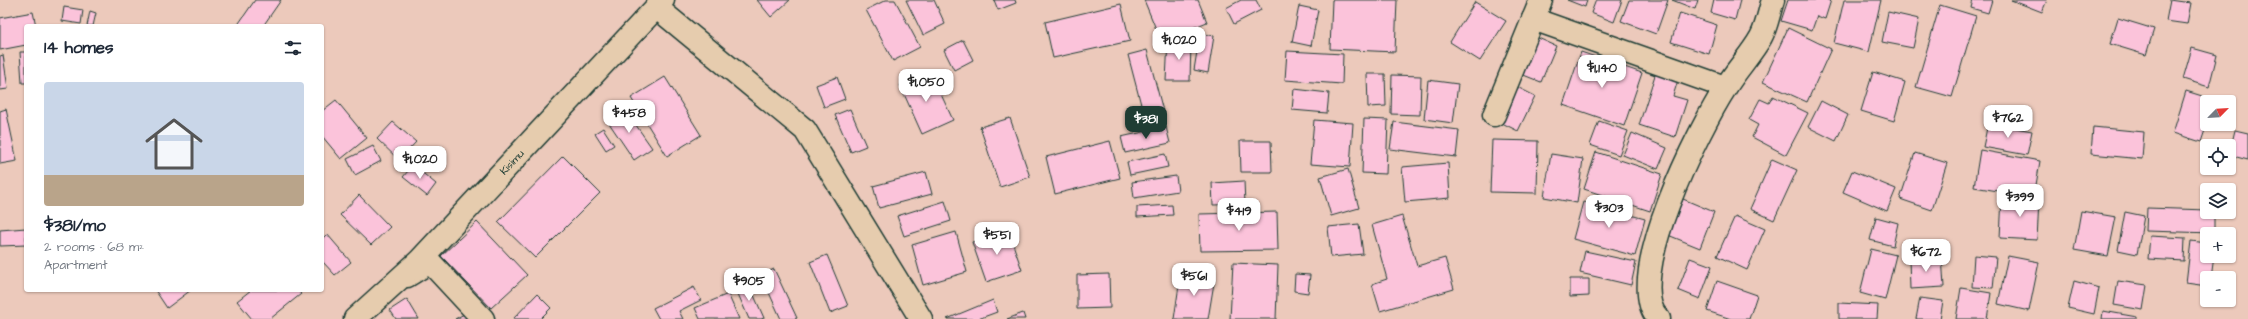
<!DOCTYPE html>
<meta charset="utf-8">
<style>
body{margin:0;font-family:"Architects Daughter",sans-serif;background:#f2f2f3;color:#1f2937;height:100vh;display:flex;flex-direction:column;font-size:15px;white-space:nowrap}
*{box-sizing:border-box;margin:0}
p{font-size:13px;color:#747a83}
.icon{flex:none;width:22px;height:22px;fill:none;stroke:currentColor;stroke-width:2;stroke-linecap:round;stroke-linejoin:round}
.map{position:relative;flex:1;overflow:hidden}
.side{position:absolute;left:24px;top:24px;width:300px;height:268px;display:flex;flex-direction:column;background:#fff;border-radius:4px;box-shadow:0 1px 3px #0004}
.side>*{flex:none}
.needle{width:26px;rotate:66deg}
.buttons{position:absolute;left:2200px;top:95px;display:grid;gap:8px}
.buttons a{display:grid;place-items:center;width:36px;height:36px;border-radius:4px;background:#fff;box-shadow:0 1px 3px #0004;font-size:20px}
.price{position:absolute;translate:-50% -34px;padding:0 9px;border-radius:8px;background:#fff;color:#222;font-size:13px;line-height:26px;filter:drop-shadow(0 1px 2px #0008)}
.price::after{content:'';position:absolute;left:50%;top:24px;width:12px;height:9px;margin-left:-6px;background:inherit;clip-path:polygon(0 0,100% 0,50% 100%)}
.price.active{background:#1f3d34;color:#fff}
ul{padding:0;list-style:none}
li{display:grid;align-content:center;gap:8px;height:212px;padding:0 20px}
li span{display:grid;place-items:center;height:124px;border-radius:4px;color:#555}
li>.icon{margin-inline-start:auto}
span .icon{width:72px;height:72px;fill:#fffc;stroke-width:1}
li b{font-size:17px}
h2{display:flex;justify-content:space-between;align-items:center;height:48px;padding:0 20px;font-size:17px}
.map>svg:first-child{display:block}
</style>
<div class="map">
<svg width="2248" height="319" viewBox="0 0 2248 319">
<rect width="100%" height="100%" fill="#ecc9bb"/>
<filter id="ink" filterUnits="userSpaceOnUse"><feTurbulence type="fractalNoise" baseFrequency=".025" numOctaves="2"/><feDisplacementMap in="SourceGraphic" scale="8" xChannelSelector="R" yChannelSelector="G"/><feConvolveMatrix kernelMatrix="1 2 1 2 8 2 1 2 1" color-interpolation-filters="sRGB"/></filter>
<g filter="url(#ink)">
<g fill="#fbc3da" stroke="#1f3d34">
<path d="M255,0H281L263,26H237Z"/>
<path d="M757,0H790L771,17Z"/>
<path d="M886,0H895L920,47L893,61L866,10Z"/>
<path d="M906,0H934L945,24L923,35Z"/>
<path d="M994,0H1015L1016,3L998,10Z"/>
<path d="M1144,0H1198L1207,22L1161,41Z"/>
<path d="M1241,0H1256L1261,10L1234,24L1226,8Z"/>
<path d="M1332,0H1397L1395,52L1330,49Z"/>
<path d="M1567,0H1587L1585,7Z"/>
<path d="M1596,0H1622L1614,22L1591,13Z"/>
<path d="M1629,0H1668L1656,34L1621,21Z"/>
<path d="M1672,0H1698L1695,9Z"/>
<path d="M1714,0H1740L1735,20L1711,13Z"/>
<path d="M1788,0H1831L1825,19L1817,16L1812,30L1781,21Z"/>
<path d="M1844,0H1881L1869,52L1834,43Z"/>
<path d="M1973,0H1992L1988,13L1971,8Z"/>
<path d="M2011,0H2047L2042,12Z"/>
<path d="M2170,0L2191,3L2187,24L2166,21Z"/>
<path d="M1475,2L1506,21L1480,61L1450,42Z"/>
<path d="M1121,4L1130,41L1053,58L1045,22Z"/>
<path d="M1940,5L1976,16L1952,97L1916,87Z"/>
<path d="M1299,6L1318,10L1311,46L1292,42Z"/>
<path d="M64,7L83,10L81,24L62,21Z"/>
<path d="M90,11L96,13L93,26H87Z"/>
<path d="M33,12L36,26H26V45L0,50V18Z"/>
<path d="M1888,12L1919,19L1913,48L1882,42Z"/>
<path d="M1680,13L1717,25L1709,54L1671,42Z"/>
<path d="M2118,18L2154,29L2146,55L2110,44Z"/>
<path d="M1788,28L1831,49L1807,102L1763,82Z"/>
<path d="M1200,33L1214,36L1208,73L1194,70Z"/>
<path d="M1536,37L1556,46L1541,82L1521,74Z"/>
<path d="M963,40L973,60L954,70L944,50Z"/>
<path d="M1168,40L1191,41L1190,81H1166Z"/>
<path d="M2192,48L2217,55L2209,87L2183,79Z"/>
<path d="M1147,50L1163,111L1144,116L1128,55Z"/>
<path d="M1287,51L1343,54L1342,84L1285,80Z"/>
<path d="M20,52H26V83H22Z"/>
<path d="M1581,52L1642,73L1624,126L1563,105Z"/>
<path d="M3,55L8,89L0,90V56Z"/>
<path d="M930,71L953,120L922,134L900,85Z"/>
<path d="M1656,72L1678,80L1673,96L1687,100L1675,137L1639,125Z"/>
<path d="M1873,72L1905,82L1894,121L1861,111Z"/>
<path d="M1367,74H1385L1386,106L1368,107Z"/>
<path d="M1392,75L1421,76L1420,115L1391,114Z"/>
<path d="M665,77L701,135L667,156L631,98Z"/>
<path d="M837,77L845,99L824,107L816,85Z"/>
<path d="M1428,80L1458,84L1453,123L1424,119Z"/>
<path d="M1513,85L1535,96L1518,131L1496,120Z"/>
<path d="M1294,89L1329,93L1327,113L1292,110Z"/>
<path d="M2186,91L2215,100L2214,102H2207V124L2201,142L2173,133Z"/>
<path d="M1773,96L1808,113L1786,155L1752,137L1758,125L1749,120L1760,99L1769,103Z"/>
<path d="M336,100L367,138L341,159L322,136V111Z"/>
<path d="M1821,101L1848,115L1836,141L1808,127Z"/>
<path d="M624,108L652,148L634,160L607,120Z"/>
<path d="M6,109L17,161L0,164V111Z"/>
<path d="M850,109L866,146L851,152L835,115Z"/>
<path d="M1010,118L1030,177L1000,187L980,127Z"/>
<path d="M1364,119L1388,120L1386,174L1362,173Z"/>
<path d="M1314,120L1353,123L1350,167L1310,164Z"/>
<path d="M1599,121L1628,131L1619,155L1590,145Z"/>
<path d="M393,122L416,142L399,160L377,139Z"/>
<path d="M1394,122L1459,130L1456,157L1390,149Z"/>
<path d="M1988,123L2032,131L2027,155L1983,147Z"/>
<path d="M1166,127L1170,143L1125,153L1121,137Z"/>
<path d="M2093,127L2144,132L2142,159L2091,154Z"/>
<path d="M603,128L614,145L606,150L595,133Z"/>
<path d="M2235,130L2248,133V160L2229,155Z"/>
<path d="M1632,133L1667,148L1658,169L1623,155Z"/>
<path d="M1492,140L1538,141L1537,193L1490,192Z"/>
<path d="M1110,141L1120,178L1055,194L1046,157Z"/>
<path d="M1240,141H1271L1272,172H1241Z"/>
<path d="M373,146L381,161L355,175L347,159Z"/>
<path d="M1980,150L2040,161L2034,197L1974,187Z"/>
<path d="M1596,152L1662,174L1650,211L1584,189Z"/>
<path d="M1915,153L1947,163L1932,210L1900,199Z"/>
<path d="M1165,154L1168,167L1130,175L1127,162Z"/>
<path d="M1551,154L1583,159L1577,203L1544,197Z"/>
<path d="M563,156L600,193L535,258L498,222Z"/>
<path d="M1772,159L1797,170L1774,220L1750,209Z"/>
<path d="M1448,163L1450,198L1405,202L1402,167Z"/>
<path d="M413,165L436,184L427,196L403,177Z"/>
<path d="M1348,169L1359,208L1331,216L1320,177Z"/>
<path d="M1852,171L1896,189L1887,211L1843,192Z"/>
<path d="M926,172L932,194L879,208L873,186Z"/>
<path d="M1176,176L1178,191L1134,198L1132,182Z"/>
<path d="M1244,181L1245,204L1213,205L1212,183Z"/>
<path d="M359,195L390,227L371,245L340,215Z"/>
<path d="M2002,197L2039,199L2037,240L2000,238Z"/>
<path d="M1683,199L1714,212L1700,248L1668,235Z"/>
<path d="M945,201L951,221L904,236L897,216Z"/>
<path d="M1583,202L1645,219L1635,256L1573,239Z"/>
<path d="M1172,205L1173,215L1137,217V207Z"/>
<path d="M2147,208L2207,210V212H2214V233L2146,231Z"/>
<path d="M2081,211L2116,217L2108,256L2074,250Z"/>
<path d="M1277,212L1278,250L1200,251L1199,214Z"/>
<path d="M2125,212L2144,216L2137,254L2118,250Z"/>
<path d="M1402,216L1417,266L1445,258L1454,289L1380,311L1372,284L1387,279L1372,225Z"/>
<path d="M1735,216L1765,229L1747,270L1717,256Z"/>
<path d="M1876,217L1898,223L1893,246L1870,240Z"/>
<path d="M477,222L527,275L491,308L441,256Z"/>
<path d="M1359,224L1363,254L1331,257L1328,227Z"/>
<path d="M26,228V245L0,246V230Z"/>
<path d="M1008,230L1022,270L986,282L972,242Z"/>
<path d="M956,232L967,272L923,285L912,245Z"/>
<path d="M327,234L351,262L335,275L322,261V239Z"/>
<path d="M2150,236L2185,238L2184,261L2148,259Z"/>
<path d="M2191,241L2207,243V256H2214L2211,278H2207V286L2186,283Z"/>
<path d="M1871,249L1896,255L1885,300L1860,293Z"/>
<path d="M1585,251L1636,262L1631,285L1580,273Z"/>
<path d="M827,255L848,306L830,313L810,262Z"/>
<path d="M1974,255L1996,257L1993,288L1972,287Z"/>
<path d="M1942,256L1944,287L1910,289L1909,258Z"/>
<path d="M2008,256L2039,262L2029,311L1998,304Z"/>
<path d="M1690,258L1712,266L1700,299L1678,290Z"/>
<path d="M1233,263L1278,265L1276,319H1230Z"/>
<path d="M774,269L797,318L795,319H781L761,275Z"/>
<path d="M1181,272L1215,277L1208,319H1174Z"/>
<path d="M1109,274L1110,308L1077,309V275Z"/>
<path d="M1295,274L1310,275L1308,293L1294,291Z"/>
<path d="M1570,279H1589V296L1570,297Z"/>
<path d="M1717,281L1757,295L1749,319H1731L1707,311Z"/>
<path d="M2074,281L2099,288L2094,314L2068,308Z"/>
<path d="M2118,281L2147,285L2143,310L2114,305Z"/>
<path d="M748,282L764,318L761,319H749L735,287Z"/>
<path d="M694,287L701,300L679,311L683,319H659L653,308Z"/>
<path d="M1961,288L1991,293L1987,319H1956Z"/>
<path d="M155,290H191L167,308Z"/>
<path d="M251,290H297L301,294L270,319H252L237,301Z"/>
<path d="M537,294L551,308L540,319H513Z"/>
<path d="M728,294L739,319H700L695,308Z"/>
<path d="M1920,298L1943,301L1940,319H1916Z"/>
<path d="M407,299L419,319H396L390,310Z"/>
<path d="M993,300L997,312L978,319H947Z"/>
<path d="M1839,303L1878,305L1877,319H1839Z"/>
<path d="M2103,311L2137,317V319H2102Z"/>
<path d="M466,313L469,319H455Z"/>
<path d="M1023,313L1025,319H1007Z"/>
</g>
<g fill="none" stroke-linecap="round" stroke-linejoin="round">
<defs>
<g id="minor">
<path d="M656,7L805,130L921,319"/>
<path d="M1533,19L1725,87"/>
<path d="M1494,115L1541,0"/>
<path d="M407,276L430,262L483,319"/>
<path d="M1659,319C1620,283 1701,125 1726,87C1736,70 1751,55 1761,37C1767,26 1769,12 1773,0"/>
</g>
<g id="tertiary">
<path id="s1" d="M355,319L419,261L663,0"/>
</g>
</defs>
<use href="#minor" stroke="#1f3d34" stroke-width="25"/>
<use href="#tertiary" stroke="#1f3d34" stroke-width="25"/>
<use href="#minor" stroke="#e6ccae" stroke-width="22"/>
<use href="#tertiary" stroke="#e6ccae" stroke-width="22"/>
</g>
</g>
<g text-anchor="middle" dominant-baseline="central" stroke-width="4" stroke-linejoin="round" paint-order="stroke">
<g font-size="11" fill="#1f3d34" stroke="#e6ccae">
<text stroke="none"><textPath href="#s1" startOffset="222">Kisimu</textPath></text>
</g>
</g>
</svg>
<div class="buttons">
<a><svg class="needle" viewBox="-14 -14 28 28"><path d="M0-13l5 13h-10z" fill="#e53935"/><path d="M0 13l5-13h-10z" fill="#747a83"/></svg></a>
<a><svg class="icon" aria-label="locate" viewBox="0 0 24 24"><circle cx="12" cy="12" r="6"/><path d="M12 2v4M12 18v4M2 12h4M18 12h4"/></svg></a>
<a><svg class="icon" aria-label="layers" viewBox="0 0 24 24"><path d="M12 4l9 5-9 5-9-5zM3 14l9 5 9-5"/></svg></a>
<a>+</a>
<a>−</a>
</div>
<b class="price" style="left:1179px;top:61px">$1,020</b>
<b class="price" style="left:1602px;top:89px">$1,140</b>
<b class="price" style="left:926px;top:103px">$1,050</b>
<b class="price" style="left:629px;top:134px">$458</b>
<b class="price" style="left:2008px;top:139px">$762</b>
<b class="price active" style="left:1146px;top:140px">$381</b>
<b class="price" style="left:420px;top:180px">$1,020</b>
<b class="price" style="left:2020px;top:218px">$399</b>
<b class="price" style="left:1609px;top:229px">$303</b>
<b class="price" style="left:1239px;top:232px">$419</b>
<b class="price" style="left:997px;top:256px">$551</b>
<b class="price" style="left:1926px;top:273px">$672</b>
<b class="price" style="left:1194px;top:297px">$561</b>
<b class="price" style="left:749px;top:302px">$905</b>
<section class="side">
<h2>14 homes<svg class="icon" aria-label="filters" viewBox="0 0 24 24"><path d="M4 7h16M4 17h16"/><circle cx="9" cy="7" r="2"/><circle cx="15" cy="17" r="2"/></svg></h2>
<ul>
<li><span style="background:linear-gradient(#c9d6e8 75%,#b9a48a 0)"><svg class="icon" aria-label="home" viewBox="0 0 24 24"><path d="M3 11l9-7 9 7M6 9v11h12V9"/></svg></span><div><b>$381/mo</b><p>2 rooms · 68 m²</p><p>Apartment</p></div></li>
</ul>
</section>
</div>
